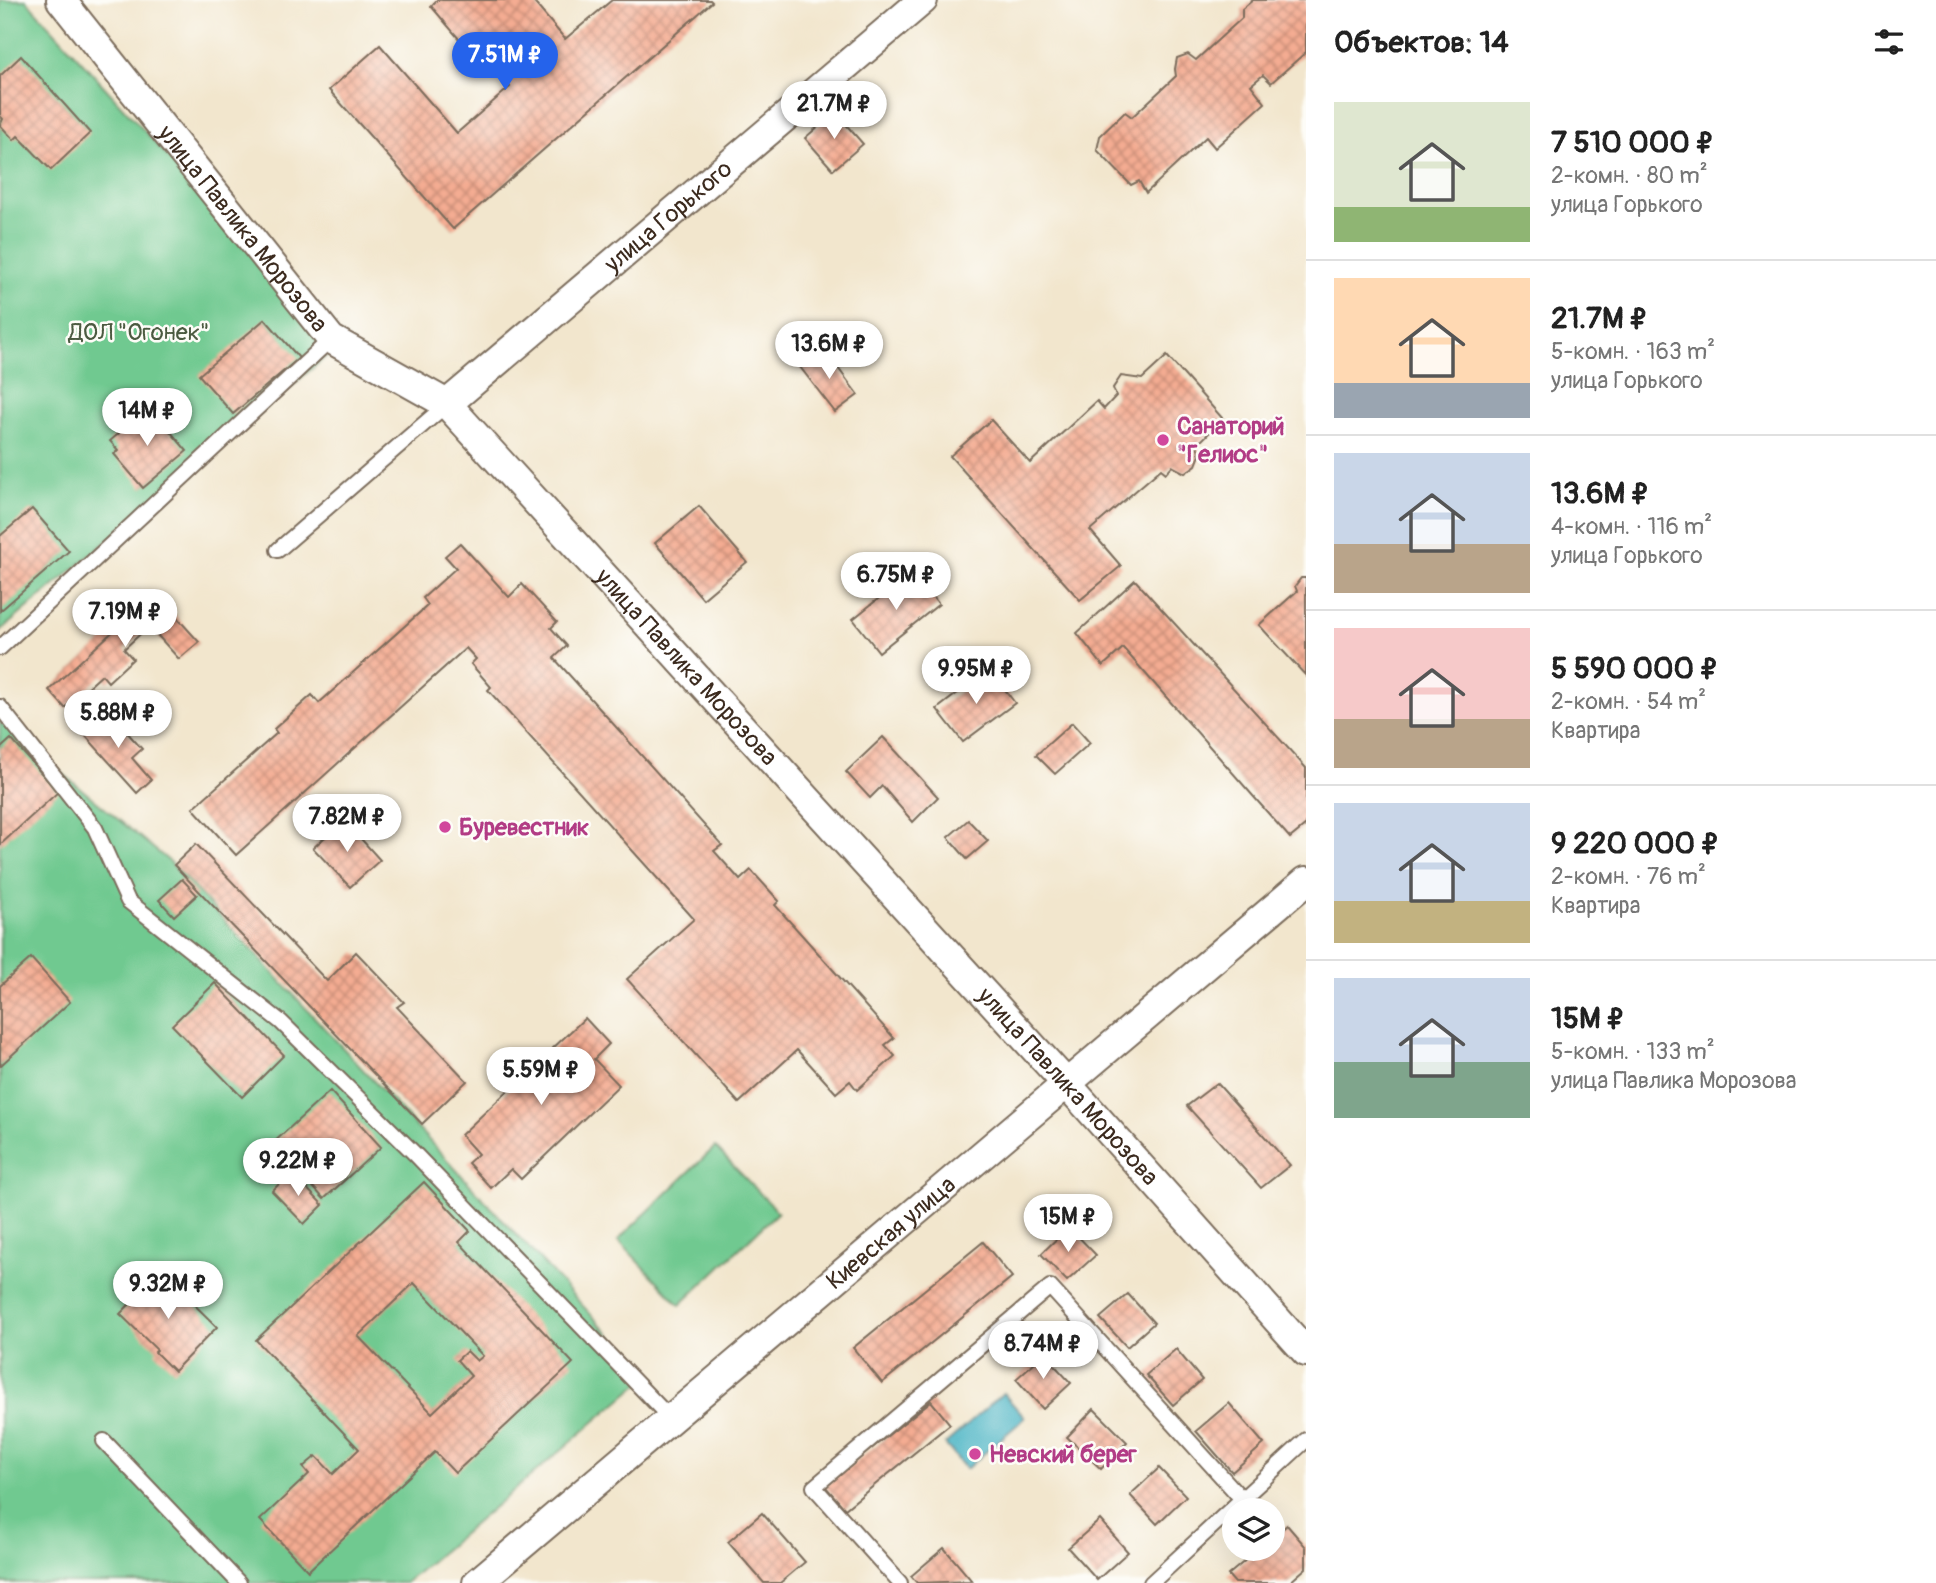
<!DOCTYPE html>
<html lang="ru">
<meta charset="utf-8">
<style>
body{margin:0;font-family:Pangolin,sans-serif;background:#f6f6f6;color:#222;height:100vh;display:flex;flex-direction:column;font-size:26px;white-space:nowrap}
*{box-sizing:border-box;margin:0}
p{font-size:23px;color:#767676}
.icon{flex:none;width:38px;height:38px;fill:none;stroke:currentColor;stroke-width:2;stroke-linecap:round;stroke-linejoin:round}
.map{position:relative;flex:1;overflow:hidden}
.panel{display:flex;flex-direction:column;background:#fff;width:630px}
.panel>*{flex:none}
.fabs{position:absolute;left:1222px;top:1498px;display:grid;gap:14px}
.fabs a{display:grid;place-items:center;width:63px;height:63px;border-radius:50%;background:#fff;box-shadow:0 7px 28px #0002;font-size:35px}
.price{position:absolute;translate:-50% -60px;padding:0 16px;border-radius:24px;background:#fff;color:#222;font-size:23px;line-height:46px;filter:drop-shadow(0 2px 4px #0008)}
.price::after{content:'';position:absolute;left:50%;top:42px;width:21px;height:16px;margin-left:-10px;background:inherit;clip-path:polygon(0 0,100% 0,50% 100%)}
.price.on{background:#2563eb;color:#fff}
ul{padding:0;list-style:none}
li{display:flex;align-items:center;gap:21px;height:175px;padding:0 28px}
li+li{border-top:2px solid #e0e0e0}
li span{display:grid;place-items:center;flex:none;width:196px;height:140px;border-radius:0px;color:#555}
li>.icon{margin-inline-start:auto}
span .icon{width:84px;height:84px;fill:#fffc;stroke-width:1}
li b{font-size:30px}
h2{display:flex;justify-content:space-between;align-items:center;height:84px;padding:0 28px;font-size:30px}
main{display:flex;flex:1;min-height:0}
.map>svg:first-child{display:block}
</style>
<main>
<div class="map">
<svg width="1306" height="1583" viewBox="0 0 1306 1583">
<defs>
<pattern id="building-cross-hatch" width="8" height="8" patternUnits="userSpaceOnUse" patternTransform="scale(1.75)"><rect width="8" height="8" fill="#f4ac92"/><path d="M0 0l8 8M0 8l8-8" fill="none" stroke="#c78c77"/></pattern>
</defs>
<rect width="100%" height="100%" fill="#fdfcf7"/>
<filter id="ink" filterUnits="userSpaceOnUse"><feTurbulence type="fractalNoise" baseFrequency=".0143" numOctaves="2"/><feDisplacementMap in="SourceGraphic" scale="14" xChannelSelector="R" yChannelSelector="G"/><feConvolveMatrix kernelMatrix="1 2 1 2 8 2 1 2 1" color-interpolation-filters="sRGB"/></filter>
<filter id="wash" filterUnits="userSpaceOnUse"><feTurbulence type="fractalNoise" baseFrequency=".00686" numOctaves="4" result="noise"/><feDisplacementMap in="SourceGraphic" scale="28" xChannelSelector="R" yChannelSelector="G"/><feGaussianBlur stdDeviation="1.57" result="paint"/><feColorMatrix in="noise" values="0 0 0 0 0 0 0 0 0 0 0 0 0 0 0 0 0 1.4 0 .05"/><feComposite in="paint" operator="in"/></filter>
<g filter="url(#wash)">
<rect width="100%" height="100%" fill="#f2e6cd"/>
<g fill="#6fc990" stroke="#557a57" stroke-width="2">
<path d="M0,0H26L339,346L0,631Z"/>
<path d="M0,722L170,862L648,1376L405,1583H0Z"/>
<path d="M715,1147L778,1212L680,1305L618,1240Z"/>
</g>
<path fill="#47b3c4" stroke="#416e71" stroke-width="2" d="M1003,1393L1025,1418L966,1469L945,1444Z"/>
<g id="blocks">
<g fill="url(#building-cross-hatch)" fill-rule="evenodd">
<path d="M437,0H532L565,39L612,0H710L712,2L453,229L329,90L380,45L457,133L510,87L469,41L465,46L431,6Z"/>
<path d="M1253,0H1306V52L1271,83L1263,75L1251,85L1265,103L1215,148L1206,137L1146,193L1139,181L1131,185L1097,150L1100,136L1125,112L1132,117L1176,76L1175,69L1177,58L1188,54L1196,60L1242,18V9Z"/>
<path d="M21,56L90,133L51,170L18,136L14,140L0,125L3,119L0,116V76Z"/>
<path d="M835,112L863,144L833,170L805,138Z"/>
<path d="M265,319L299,358L233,414L199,375Z"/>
<path d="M824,349L858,395L835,412L800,367Z"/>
<path d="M1167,356L1223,419L1197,445L1200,455L1196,465L1185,473L1172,466L1166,473L1161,469L1090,530L1121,566L1080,600L950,456L991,420L1030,463L1097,401L1104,409L1116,396L1113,388L1121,376L1142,379Z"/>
<path d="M145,411L153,421L158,417L187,451L143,488L114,454L118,450L110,441Z"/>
<path d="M699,506L747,562L703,599L655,543Z"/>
<path d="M32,509L69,551L0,611V536Z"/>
<path d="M460,543L509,597L522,584L557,622L551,628L567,646L554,658L722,845L714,851L740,880L751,870L779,901L775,905L894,1038L885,1045L895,1056L857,1090L850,1081L836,1093L797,1050L739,1103L627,979L694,919L488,690L491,687L471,664L476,659L466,648L236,855L193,808L277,733L274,729L312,695L319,703L428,605L423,598L456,568L445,556Z"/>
<path d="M912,572L939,604L879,652L853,619Z"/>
<path d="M1301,578H1306V676L1259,625L1297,591L1295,586Z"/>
<path d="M1135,580L1306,768V825L1290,838L1123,648L1103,666L1077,633Z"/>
<path d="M155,593L199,642L179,659L149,626L124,649L133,659L108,682L102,675L65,708L49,690Z"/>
<path d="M989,669L1015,703L963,742L937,709Z"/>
<path d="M108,711L142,749L132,758L151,780L137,793L83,733Z"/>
<path d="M1072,723L1090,743L1055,774L1036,755Z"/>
<path d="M883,737L938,797L913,822L882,786L870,798L846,772Z"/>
<path d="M11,739L58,792L0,845V749Z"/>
<path d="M344,820L380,860L350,887L313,848Z"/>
<path d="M968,820L988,841L967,859L948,837Z"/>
<path d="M196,844L327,981L356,952L404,1002L397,1007L467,1081L422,1124L174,865Z"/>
<path d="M182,879L197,895L174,916L159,900Z"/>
<path d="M31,958L70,1002L0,1066V986Z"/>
<path d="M215,983L284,1055L242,1097L172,1025Z"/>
<path d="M585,1018L609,1044L594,1059L619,1085L521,1179L511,1169L491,1188L468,1163L478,1154L461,1135Z"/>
<path d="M1217,1083L1290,1165L1261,1188L1187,1106Z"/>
<path d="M330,1091L381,1147L324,1199L273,1143Z"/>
<path d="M291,1172L323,1205L304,1224L272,1191Z"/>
<path d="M424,1182L470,1231L459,1242L573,1363L455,1473L435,1452L308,1571L260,1520L309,1474L303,1467L316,1456L333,1474L359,1449L256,1340ZM414,1283L483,1356L477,1361L467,1351L457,1360L471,1376L432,1413L358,1336Z"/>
<path d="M1069,1227L1096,1255L1067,1281L1041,1254Z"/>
<path d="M983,1242L1012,1277L882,1383L853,1348Z"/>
<path d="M161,1272L217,1327L174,1371L155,1352L157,1350L120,1314Z"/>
<path d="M1128,1294L1154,1323L1127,1347L1100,1318Z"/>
<path d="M1176,1349L1202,1380L1173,1405L1146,1375Z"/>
<path d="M1044,1354L1071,1383L1043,1409L1016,1379Z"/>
<path d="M931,1401L950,1424L845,1509L825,1486Z"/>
<path d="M1229,1403L1264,1444L1232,1472L1196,1431Z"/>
<path d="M1094,1409L1127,1442L1101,1469L1067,1437Z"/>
<path d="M1159,1468L1186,1496L1157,1524L1130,1495Z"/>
<path d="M762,1513L805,1562L780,1583H764L728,1542Z"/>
<path d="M1100,1520L1128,1552L1097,1580L1068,1548Z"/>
<path d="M1287,1525L1306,1547V1568L1289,1583H1235L1228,1575L1259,1549H1272V1538Z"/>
<path d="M944,1548L972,1581L917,1583L911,1576Z"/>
</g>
</g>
</g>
<g filter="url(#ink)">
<use href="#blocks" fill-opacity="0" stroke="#7b6c5b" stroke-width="2"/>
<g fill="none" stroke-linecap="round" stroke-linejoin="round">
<defs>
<g id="service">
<path d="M278,550L447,404"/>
<path d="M0,648L331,339"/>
<path d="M0,707L95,828L128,901L281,1022L415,1154L670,1418"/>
<path d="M104,1441L239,1583"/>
<path d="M900,1583L814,1487L1050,1287L1242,1499"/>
<path d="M1151,1583L1306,1440"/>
</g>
<g id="minor">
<path id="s1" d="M61,0L331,339L447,404L1065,1082L1306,1352"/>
<path id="s2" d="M447,404L923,0"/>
<path id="s3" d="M477,1583L1306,881"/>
</g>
</defs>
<use href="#service" stroke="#7b6c5b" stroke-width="18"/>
<use href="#minor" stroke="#7b6c5b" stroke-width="32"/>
<use href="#service" stroke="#fff" stroke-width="14"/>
<use href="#minor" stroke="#fff" stroke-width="28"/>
</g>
</g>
<g fill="#d1479c" stroke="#fdfcf7" stroke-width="2.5">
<circle cx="1163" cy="440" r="7"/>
<circle cx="445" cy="827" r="7"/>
<circle cx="975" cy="1454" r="7"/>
</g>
<g text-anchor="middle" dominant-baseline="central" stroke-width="5" stroke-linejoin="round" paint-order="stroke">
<g font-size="24" fill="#3b2a1e" stroke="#fdfcf7">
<text stroke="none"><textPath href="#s2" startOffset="290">улица Горького</textPath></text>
<text stroke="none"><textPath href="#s1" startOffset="292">улица Павлика Морозова</textPath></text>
<text stroke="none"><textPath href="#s1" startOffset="922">улица Павлика Морозова</textPath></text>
<text stroke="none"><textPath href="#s1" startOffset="1489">улица Павлика Морозова</textPath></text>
<text stroke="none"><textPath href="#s3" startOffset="542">Киевская улица</textPath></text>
</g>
<g font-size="24" fill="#4b5a40" stroke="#fdfcf7">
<text x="139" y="332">ДОЛ "Огонек"</text>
</g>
<g font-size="24" font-weight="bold" fill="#b23c85" stroke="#fdfcf7" text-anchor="start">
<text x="1177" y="426">Санаторий<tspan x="1177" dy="28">"Гелиос"</tspan></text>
<text x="459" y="827">Буревестник</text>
<text x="989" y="1454">Невский берег</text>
</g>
</g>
</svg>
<div class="fabs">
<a><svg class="icon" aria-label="layers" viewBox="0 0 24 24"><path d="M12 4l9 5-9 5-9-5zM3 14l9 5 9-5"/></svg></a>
</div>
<b class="price on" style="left:505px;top:92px">7.51M ₽</b>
<b class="price" style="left:834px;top:141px">21.7M ₽</b>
<b class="price" style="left:829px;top:381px">13.6M ₽</b>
<b class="price" style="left:147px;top:448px">14M ₽</b>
<b class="price" style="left:896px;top:612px">6.75M ₽</b>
<b class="price" style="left:125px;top:649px">7.19M ₽</b>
<b class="price" style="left:976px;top:706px">9.95M ₽</b>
<b class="price" style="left:118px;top:750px">5.88M ₽</b>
<b class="price" style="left:347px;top:854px">7.82M ₽</b>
<b class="price" style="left:541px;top:1107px">5.59M ₽</b>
<b class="price" style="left:298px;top:1198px">9.22M ₽</b>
<b class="price" style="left:1068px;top:1254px">15M ₽</b>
<b class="price" style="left:168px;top:1321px">9.32M ₽</b>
<b class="price" style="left:1043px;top:1381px">8.74M ₽</b>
</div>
<section class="panel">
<h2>Объектов: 14<svg class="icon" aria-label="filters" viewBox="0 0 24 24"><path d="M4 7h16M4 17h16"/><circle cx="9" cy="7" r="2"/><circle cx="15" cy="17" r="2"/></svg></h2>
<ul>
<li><span style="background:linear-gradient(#dfe7d0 75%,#8fb573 0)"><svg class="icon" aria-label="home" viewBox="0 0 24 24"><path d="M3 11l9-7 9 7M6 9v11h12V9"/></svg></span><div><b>7 510 000 ₽</b><p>2-комн. · 80 m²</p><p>улица Горького</p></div></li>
<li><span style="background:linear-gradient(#ffd9b3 75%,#9aa5b1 0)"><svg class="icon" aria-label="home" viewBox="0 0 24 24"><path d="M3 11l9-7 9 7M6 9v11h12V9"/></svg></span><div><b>21.7M ₽</b><p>5-комн. · 163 m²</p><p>улица Горького</p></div></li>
<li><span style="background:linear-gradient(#c9d6e8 65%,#b9a48a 0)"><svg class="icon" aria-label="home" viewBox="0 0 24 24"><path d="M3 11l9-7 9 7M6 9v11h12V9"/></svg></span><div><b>13.6M ₽</b><p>4-комн. · 116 m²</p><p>улица Горького</p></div></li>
<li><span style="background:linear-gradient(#f6c9c9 65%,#b9a48a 0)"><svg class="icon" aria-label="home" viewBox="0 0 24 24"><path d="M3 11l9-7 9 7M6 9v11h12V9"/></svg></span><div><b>5 590 000 ₽</b><p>2-комн. · 54 m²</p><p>Квартира</p></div></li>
<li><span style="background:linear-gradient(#c9d6e8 70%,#c2b280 0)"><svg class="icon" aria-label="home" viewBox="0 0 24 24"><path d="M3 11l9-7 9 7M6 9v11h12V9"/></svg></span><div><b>9 220 000 ₽</b><p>2-комн. · 76 m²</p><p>Квартира</p></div></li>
<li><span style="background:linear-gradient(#c9d6e8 60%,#7fa58c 0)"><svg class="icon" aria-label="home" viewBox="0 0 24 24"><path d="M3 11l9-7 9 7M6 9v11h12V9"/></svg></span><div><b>15M ₽</b><p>5-комн. · 133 m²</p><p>улица Павлика Морозова</p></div></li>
</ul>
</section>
</main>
